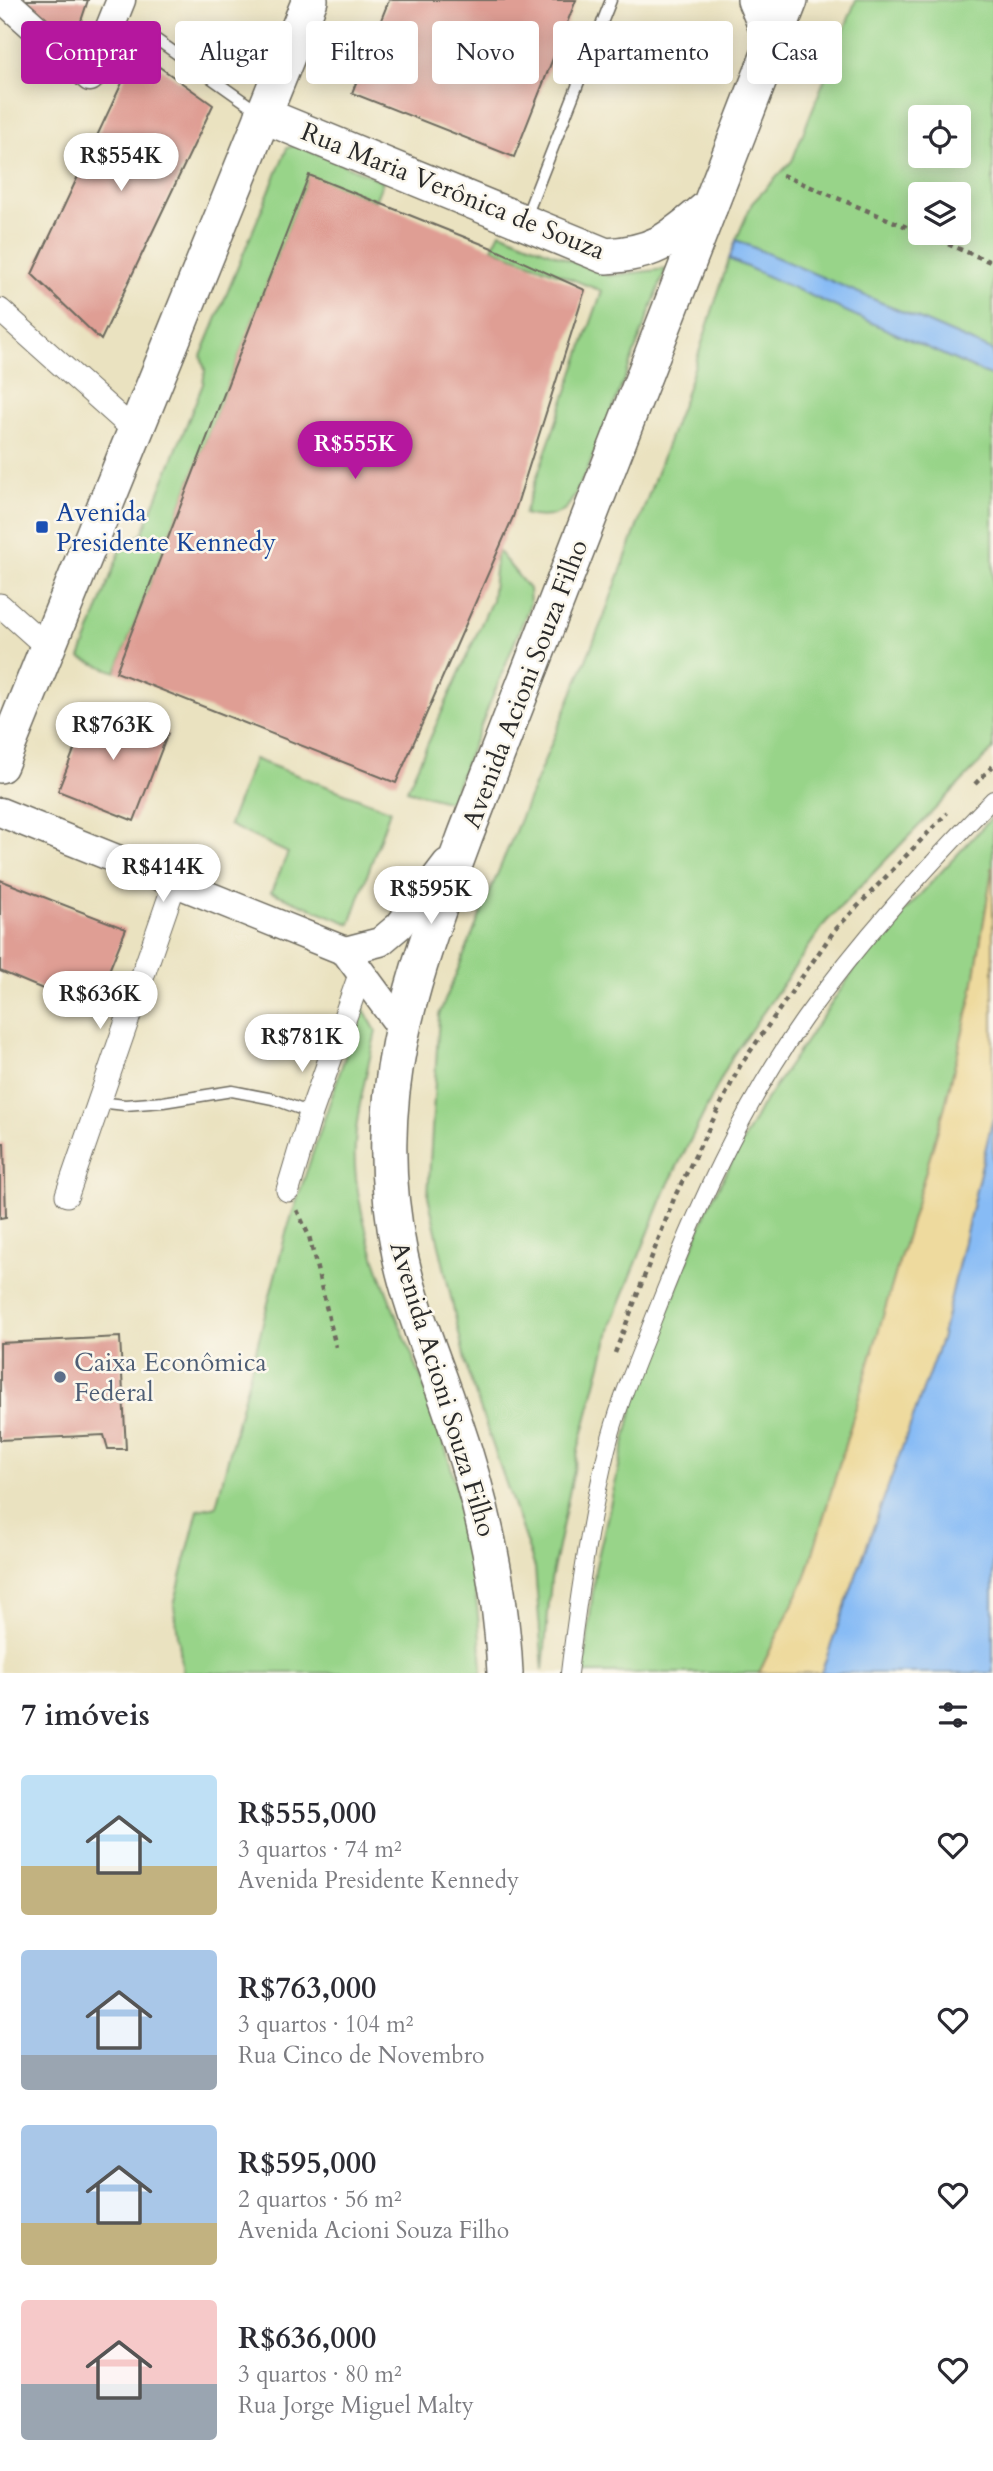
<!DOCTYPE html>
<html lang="pt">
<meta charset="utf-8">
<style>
body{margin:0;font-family:Cardo,serif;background:#f2f2f3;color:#2b2b33;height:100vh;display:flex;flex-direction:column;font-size:26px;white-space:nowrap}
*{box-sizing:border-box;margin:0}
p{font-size:23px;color:#7c7c81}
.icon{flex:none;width:38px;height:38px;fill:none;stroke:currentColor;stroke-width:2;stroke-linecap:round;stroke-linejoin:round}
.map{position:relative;height:1673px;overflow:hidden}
.side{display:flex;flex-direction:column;background:#fff;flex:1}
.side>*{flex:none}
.hud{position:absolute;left:21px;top:21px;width:952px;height:63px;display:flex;gap:14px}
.buttons{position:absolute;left:908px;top:105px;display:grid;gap:14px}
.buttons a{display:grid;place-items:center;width:63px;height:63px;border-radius:7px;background:#fff;box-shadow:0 4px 18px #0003;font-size:35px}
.price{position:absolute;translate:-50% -60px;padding:0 16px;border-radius:24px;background:#fff;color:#222;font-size:23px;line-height:46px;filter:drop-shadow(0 2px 4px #0008)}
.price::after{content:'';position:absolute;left:50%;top:42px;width:21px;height:16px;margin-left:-10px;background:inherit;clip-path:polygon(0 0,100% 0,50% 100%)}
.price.current{background:#b5179e;color:#fff}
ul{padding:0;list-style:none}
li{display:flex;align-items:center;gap:21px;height:175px;padding:0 21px}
li span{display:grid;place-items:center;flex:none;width:196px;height:140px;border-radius:7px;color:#555}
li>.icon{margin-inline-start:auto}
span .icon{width:84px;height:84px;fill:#fffc;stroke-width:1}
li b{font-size:30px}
h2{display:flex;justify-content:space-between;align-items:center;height:84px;padding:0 21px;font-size:30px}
.chip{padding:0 24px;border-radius:7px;background:#fff;box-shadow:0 4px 18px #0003;font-size:24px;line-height:63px}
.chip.current{background:#b5179e;color:#fff}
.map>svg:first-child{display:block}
</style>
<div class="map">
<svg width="993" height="1673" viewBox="0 0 993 1673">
<rect width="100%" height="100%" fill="#fbf7ec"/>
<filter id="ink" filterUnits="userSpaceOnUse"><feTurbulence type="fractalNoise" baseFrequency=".0143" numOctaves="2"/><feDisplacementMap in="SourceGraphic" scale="14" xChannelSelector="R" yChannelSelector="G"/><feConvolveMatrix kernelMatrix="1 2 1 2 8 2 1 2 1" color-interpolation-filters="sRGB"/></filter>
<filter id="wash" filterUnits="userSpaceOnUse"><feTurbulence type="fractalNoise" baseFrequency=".00686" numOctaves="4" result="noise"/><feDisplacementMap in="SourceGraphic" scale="28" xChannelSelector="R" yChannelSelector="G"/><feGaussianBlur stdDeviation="1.57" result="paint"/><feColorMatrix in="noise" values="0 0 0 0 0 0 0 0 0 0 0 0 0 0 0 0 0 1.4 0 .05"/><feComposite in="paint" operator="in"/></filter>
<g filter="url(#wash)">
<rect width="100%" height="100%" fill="#eae2c0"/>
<g fill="#98d489" stroke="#62805a" stroke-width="2" fill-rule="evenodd">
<path d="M856,0H993V351L736,240L752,203L792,161ZM920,117H959V156H920ZM920,194H959V233H920Z"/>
<path d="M296,145L383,181L375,201L309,176L116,672L80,658L122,546L142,534L203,384L205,370L201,356L287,148Z"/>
<path d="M500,232L608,276L666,269C651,306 585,493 565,509C552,519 538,518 524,514L602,291L492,248Z"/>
<path d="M729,259L993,377V749L826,922L732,1057L667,1187L612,1323L578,1451L551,1580L543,1670L535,1568L468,1373L428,1196L439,1015L603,619L685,396Z"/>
<path d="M497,550L529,589L530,604L450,802L407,790L492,600Z"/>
<path d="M254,759L390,810L350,924L271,892L288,853L229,825Z"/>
<path d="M993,816V865L972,994L945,1106L806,1577L759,1673H584L595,1570L635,1398L708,1207L761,1107L865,954Z"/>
<path d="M362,1006L376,1031C366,1078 350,1129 356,1178C365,1253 399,1319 425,1388C460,1479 478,1576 482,1673H183L174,1605L198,1510L216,1506L286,1233Z"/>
</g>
<path fill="#eeda9e" stroke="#8c8264" stroke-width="2" d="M993,865V1117L941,1340L821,1673H759L806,1577L945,1106L972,994Z"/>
<g fill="#87bbf5" stroke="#597390" stroke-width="2">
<path d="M736,240L993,351V377L729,259Z"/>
<path d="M993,1117V1673H821L941,1340Z"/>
</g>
<g id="blocks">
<g fill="#df9e94">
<path d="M23,0H88L76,36L68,42Z"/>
<path d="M389,0H576L514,157L352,93Z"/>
<path d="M137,51L213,105L101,340L32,274Z"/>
<path d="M309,175L492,248L585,290L513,517L396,783L116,672Z"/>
<path d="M92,704L168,733L134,821L58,791Z"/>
<path d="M0,880L126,929L93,1010L0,971Z"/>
<path d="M0,1143H4L6,1217L0,1218Z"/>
<path d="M120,1337L126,1449H108L104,1435L0,1440V1343Z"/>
</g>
</g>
</g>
<g filter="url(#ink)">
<use href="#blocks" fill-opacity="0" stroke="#6e6b5f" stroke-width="2"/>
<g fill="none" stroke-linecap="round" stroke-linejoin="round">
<defs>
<g id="service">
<path d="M150,35L259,112"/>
<path d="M525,219L611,0"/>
<path d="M99,1102L125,1105L163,1102L232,1091L273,1099L311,1113"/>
</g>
<path id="pedestrian" d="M569,1673C578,1598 589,1523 607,1449C618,1404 638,1359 655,1315C695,1212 740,1110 804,1019C860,940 926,868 993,799"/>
<g id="minor">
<path d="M0,310L135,431"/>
<path d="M0,605L47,647"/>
<path d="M288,1190L311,1113L361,972"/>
<path d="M67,1195L175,882"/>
</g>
<g id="tertiary">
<path d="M4,0L90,77L121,0"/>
<path d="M0,812L345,951L401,1027"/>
<path d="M345,951L380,942L399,926L447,863"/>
</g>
<g id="primary">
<path d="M755,0L774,45"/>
<path d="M263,115L606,256C658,253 671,238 710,206"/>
<path d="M0,765L310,0"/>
<path d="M505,1673C501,1585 483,1504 454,1420C436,1365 412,1312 400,1255C367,1096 412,979 466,834L790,0"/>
</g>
</defs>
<use href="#service" stroke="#6e6b5f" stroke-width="13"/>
<use href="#pedestrian" stroke="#6e6b5f" stroke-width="18"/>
<use href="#minor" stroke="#6e6b5f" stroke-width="25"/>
<use href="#tertiary" stroke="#6e6b5f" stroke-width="31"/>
<use href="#primary" stroke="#6e6b5f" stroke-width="38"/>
<g stroke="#6e6b5f" stroke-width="4.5" stroke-dasharray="5 5" stroke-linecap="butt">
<path d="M782,175L993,263"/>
<path d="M975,784L993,766"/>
<path d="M297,1210L309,1236L336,1347"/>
<path d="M615,1353L675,1196L740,1066L834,931L947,813"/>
</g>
<use href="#service" stroke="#fff" stroke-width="10"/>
<use href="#pedestrian" stroke="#fff" stroke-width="16"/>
<use href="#minor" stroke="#fff" stroke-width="23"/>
<use href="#tertiary" stroke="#fff" stroke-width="28"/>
<use href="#primary" stroke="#fff" stroke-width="35"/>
</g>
</g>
<rect fill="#1a4fb4" stroke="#fbf7ec" stroke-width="2.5" x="35" y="520" width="14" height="14" rx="3.5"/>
<circle fill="#5c6f8a" stroke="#fbf7ec" stroke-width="2.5" cx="60" cy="1377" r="7"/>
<g text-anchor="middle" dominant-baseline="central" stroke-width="5" stroke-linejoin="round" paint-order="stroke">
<g font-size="26" fill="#2b2b2b" stroke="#fbf7ec">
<text transform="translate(453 191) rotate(22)">Rua Maria Verônica de Souza</text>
<text transform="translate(525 684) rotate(-69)">Avenida Acioni Souza Filho</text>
<text transform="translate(443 1389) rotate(73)">Avenida Acioni Souza Filho</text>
</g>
<g font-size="26" fill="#164399" stroke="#fbf7ec" text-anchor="start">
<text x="56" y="512">Avenida<tspan x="56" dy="30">Presidente Kennedy</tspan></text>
</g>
<g font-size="26" fill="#4e5e75" stroke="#fbf7ec" text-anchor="start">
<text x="74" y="1362">Caixa Econômica<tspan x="74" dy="30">Federal</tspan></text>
</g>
</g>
</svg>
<div class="buttons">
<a><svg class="icon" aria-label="locate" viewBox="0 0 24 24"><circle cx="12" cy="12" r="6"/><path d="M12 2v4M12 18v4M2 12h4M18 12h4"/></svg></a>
<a><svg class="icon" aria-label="layers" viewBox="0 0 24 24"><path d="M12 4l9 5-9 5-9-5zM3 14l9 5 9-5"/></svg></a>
</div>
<b class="price" style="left:121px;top:193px">R$554K</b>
<b class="price current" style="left:355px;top:481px">R$555K</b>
<b class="price" style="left:113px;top:762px">R$763K</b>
<b class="price" style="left:163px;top:904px">R$414K</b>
<b class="price" style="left:431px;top:926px">R$595K</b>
<b class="price" style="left:100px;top:1031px">R$636K</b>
<b class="price" style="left:302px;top:1074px">R$781K</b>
<div class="hud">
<a class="chip current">Comprar</a>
<a class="chip">Alugar</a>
<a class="chip">Filtros</a>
<a class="chip">Novo</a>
<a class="chip">Apartamento</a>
<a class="chip">Casa</a>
</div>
</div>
<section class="side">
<h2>7 imóveis<svg class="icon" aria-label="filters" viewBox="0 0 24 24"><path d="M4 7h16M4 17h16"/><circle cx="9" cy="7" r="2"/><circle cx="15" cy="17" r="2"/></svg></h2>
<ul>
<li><span style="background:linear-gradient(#bfe0f5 65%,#c2b280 0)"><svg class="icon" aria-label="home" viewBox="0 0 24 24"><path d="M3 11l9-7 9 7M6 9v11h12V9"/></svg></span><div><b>R$555,000</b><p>3 quartos · 74 m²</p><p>Avenida Presidente Kennedy</p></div><svg class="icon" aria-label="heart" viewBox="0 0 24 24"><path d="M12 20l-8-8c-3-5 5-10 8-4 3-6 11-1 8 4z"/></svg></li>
<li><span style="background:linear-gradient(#a9c7e8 75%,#9aa5b1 0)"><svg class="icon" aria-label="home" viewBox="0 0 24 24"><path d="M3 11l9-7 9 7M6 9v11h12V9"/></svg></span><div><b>R$763,000</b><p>3 quartos · 104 m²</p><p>Rua Cinco de Novembro</p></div><svg class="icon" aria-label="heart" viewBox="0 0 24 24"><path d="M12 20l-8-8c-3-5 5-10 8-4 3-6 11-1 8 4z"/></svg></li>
<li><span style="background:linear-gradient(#a9c7e8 70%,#c2b280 0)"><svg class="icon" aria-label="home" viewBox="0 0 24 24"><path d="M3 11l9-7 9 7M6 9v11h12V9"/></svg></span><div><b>R$595,000</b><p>2 quartos · 56 m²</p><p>Avenida Acioni Souza Filho</p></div><svg class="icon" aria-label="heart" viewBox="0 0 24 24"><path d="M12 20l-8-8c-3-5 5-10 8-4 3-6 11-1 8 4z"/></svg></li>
<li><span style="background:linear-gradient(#f6c9c9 60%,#9aa5b1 0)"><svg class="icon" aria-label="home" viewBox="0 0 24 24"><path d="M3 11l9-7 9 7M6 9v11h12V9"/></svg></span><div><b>R$636,000</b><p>3 quartos · 80 m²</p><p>Rua Jorge Miguel Malty</p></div><svg class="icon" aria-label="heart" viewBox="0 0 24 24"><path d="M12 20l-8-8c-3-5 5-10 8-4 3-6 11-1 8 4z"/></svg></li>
</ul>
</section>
